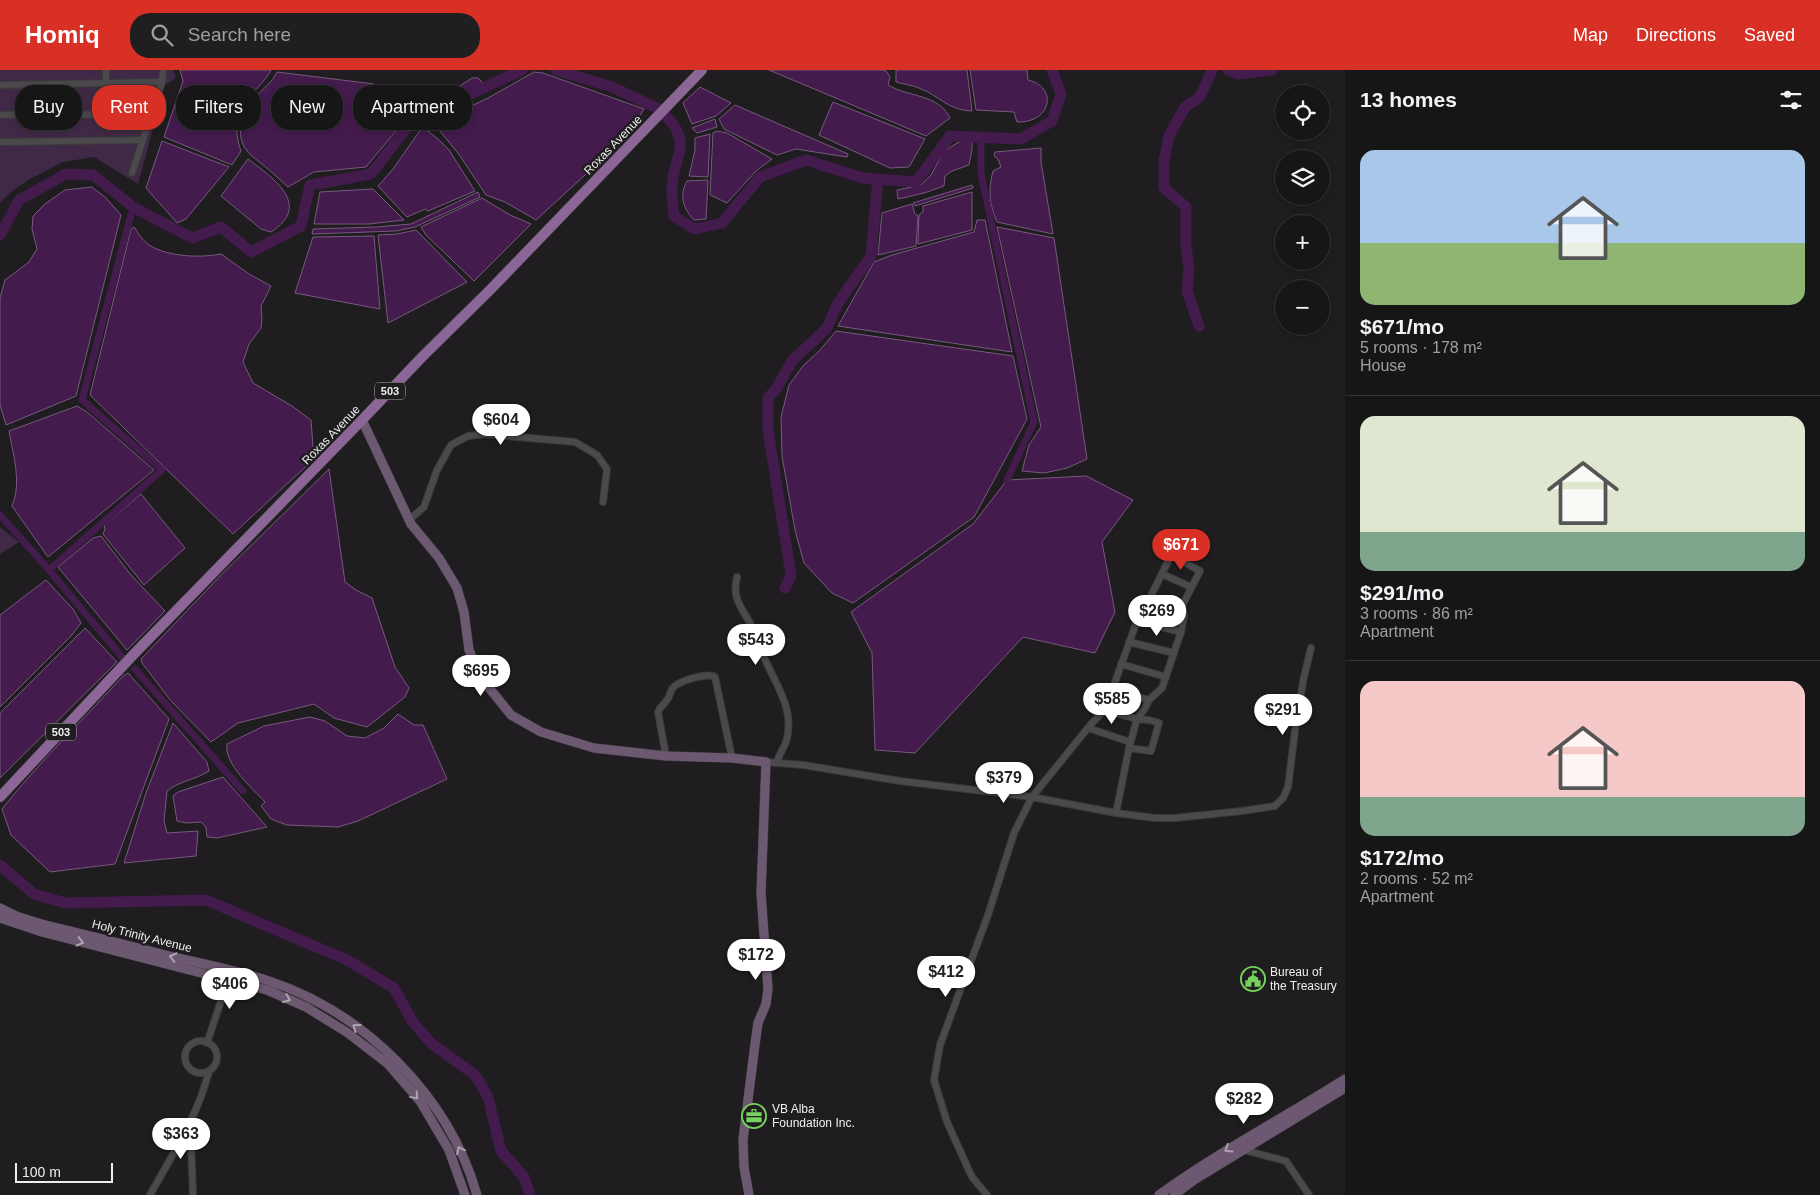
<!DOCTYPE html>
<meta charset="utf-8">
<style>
body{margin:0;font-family:Helvetica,sans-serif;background:#201f20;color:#f1f3f6;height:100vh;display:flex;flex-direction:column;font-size:19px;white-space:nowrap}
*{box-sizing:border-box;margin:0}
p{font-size:16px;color:#9e9fa1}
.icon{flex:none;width:28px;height:28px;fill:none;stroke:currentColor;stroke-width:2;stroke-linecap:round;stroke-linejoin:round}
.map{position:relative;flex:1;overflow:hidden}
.sheet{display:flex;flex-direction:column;background:#171617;width:475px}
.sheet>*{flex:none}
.top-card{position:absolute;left:15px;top:15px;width:475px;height:45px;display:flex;gap:10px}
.fabs{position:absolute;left:1275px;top:15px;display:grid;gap:10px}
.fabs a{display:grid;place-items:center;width:55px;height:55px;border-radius:50%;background:#171617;box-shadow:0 2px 8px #0003,0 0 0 1px #363536;font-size:25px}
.scale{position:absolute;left:15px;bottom:12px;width:98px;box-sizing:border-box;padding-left:5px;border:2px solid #efeeef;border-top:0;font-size:14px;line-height:18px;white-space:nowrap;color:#efeeef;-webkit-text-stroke:4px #1f1d1f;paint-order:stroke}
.price{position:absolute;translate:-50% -42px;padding:0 11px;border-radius:18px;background:#fff;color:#222;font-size:16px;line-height:32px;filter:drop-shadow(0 1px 2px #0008)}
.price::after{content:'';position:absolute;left:50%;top:30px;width:15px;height:11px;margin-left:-8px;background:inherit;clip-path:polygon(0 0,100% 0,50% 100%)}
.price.on{background:#d93025;color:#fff}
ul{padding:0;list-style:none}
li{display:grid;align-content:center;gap:10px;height:265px;padding:0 15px}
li+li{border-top:1px solid #363536}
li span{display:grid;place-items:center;height:155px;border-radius:15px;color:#555}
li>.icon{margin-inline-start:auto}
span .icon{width:90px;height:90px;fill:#fffc;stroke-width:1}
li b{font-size:21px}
h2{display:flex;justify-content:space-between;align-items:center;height:60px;padding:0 15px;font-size:21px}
.pill{padding:0 18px;border-radius:20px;background:#171617;box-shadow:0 2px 8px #0003,0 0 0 1px #363536;font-size:18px;line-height:45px}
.pill.on{background:#d93025;color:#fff}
header{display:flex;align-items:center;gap:30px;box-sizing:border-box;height:70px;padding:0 25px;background:#d93025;color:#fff}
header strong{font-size:24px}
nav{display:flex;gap:28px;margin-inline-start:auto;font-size:18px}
.search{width:350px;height:45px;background:#201f20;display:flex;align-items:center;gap:12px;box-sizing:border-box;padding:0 18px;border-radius:20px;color:#9e9fa1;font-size:19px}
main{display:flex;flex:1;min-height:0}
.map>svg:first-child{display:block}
</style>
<header>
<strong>Homiq</strong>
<div class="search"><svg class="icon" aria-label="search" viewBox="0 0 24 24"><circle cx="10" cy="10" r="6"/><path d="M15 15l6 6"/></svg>Search here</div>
<nav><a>Map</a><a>Directions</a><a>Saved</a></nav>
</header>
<main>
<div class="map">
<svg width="1345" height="1125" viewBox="0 0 1345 1125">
<rect width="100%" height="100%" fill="#1f1d1f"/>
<g fill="#402946">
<path d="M0,0H173L176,8L165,15L138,114L94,87L63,92L30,109L11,122L0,133Z"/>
<path d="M0,457L19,472L0,484Z"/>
</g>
<g fill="#431b4d" stroke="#775a7e">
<path d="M180,0H271C264,14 251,22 243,34C234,47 236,68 241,81L232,95L164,67L183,11Z"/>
<path d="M769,0H883L886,1L890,7L888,15C907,27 939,24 950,48L926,66Z"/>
<path d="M896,0H967L972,41C947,40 940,26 919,18C912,15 903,14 896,12Z"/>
<path d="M970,0H1027L1028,10C1058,17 1052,53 1017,52L1014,42L976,40Z"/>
<path d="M277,2L374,14L375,32L379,37H387L412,31L415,42L405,50L366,97L314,102L288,117C279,109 271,101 262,94C256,89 249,85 245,78C235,62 243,41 255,28C262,19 272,13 277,2Z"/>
<path d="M534,2L543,3L644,39L639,47L585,105L536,150L505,132L486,125L458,83L434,54L488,28Z"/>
<path d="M472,8H478L483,13L439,35L423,37L418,26L458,17Z"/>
<path d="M700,17L731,33L716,46L692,54L683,33Z"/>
<path d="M833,32L925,69L909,97L890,98L819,65Z"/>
<path d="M735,35L848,84L847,87L796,79L777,85L724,59L719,49Z"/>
<path d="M715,49L717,57L697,63L692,58Z"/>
<path d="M424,58L438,69L449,80L475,121L428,141L425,139L407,147L378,116L393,99L419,62Z"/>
<path d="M717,61L727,63L772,89L756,101L727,133L710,125L713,63Z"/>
<path d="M710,64L708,107L689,106L695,80V68Z"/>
<path d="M972,70V79L969,95L952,101L945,106L944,116L924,123L898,129L897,120L921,115L931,105L944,81L959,72Z"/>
<path d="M162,71L229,97L186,149L177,153L146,118Z"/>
<path d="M1041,78V92L1053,164L997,152C989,133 988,121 993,101L1001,97L998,89L994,86L995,82Z"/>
<path d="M248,89C273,108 313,135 271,162L261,159L221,126Z"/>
<path d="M708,110L706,149L694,150C683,139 679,125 687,111Z"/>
<path d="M972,115L973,118L915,136L913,133Z"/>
<path d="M92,117L106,128L121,145L76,326L6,355L0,335V228L5,210L29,192L37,179L32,159L33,146L45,134L65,120Z"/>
<path d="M373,119L404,150L369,154H314L320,122Z"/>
<path d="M478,122L480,127L415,157L396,161L312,164L313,159L376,157L411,154Z"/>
<path d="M972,122V160L918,174L919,145L923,142V136Z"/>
<path d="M482,128L510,145L531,154L474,211L426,165L421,157Z"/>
<path d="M912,134L915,144L918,146L916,176L878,185L882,143Z"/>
<path d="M977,150H985L1012,282L838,256L874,192L892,185L974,162Z"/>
<path d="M134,157C138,163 143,171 149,175C168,187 200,188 221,184L249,204L271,216L261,236L262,249L261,258L249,274L243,292L253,313L292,336L311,350L314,389L233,464L90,325L131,159Z"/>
<path d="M997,157L1054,168L1087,389L1067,398L1044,403L1022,401L1029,375L1041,357Z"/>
<path d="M416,160L467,212L388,253L378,165L397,164Z"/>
<path d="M374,166L380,239L295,223L313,167Z"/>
<path d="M836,261L1013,286L1027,349L974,447L853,533L832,523L804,493L795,460L782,386L781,347L789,315L803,296L820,280Z"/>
<path d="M77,336L87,342L154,400L48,487L12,436C22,413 13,384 9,361Z"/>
<path d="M329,399L345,512L356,520L372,528L395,597L409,618L405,627L367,657L334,648L314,634L238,653L211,672L171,631L142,593L141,589L222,504Z"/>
<path d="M1086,406L1133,430L1102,472L1115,542L1095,583L1023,567L915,683L875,680L872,583L851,542L973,454L1007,410Z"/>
<path d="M141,424L185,478L144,515L103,464L105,459L104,455Z"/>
<path d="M101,466L131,505L165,541L127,580L58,497L93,468Z"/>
<path d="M46,510L73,539L81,553L71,566L0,637V545Z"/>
<path d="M85,558L117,592L0,708V643Z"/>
<path d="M128,603L169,649L115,794L50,802L11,765L2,739C39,692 83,650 123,606Z"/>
<path d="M398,644L414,655H423L447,709L358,751L338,757L287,755L271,749L261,736L265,732C252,718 224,694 227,674L264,656L310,647L325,651L347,666L365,668L384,658Z"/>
<path d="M173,653L207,692L209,701C195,710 179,711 167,721L164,751L167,763L198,761L196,786L124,793L146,723Z"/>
<path d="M223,707L267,757L217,768L207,767L206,757L201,752L186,753L177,751L173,726L178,722Z"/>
</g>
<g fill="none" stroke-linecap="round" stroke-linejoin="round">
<g stroke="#431b4d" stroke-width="7">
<path d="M981,67V104L1034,352L1007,410"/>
<path d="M0,445L49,500L122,587"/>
<path d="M49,500L162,400L82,330L133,137"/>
<path d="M135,599L243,721"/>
</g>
<g stroke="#431b4d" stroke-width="11">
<path d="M556,0L612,17L659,39"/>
<path d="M1228,0L1237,4L1272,0"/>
<path d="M665,45C694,74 673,86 672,118C672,127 673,137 674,146L695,159L722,153L760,107L806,90L863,108L916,112L950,66L1021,69L1052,51L1061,24L1052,0"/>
<path d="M0,165L19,130L66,104L93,105L133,137L192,168L221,157L251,182L301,156L310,115L371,104L411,52L522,0"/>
<path d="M1199,256L1187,221L1189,199L1186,175V137L1164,118V90L1169,66L1185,37L1200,27L1212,0"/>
<path d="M785,518L791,505L768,360V328L776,319L792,291L827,258L838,233L871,186L878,109"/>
<path d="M0,795L34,824L65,833L206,830L347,890L394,918L412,951L431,973L475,1005L488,1027L501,1081L524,1107L530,1125"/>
</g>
<defs>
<g id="street">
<path d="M106,13V0"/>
<path d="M0,15L162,12"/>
<path d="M0,45L152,44"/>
<path d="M0,72L143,70"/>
<path d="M132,103L162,12L163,0"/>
<path d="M409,450L424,437L437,400L451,375L468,366L484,364L575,372L597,385L607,399L603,432"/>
<path d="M1162,504L1191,517"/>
<path d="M737,507C732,528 740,535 750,553C755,563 758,575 763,585C775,614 796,639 786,672C783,679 779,686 776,693"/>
<path d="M1150,528L1182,536"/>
<path d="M1138,551L1181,562"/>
<path d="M1129,572L1174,583"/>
<path d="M1121,594L1166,607"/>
<path d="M1113,620L1149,630"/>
<path d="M1105,640L1137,649L1149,650L1159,653L1151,681L1129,678"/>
<path d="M1088,658L1130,672"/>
<path d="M666,686L658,642C660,636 664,635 667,630C670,627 670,622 672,619C677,611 708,602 715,607L732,688"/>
<path d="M766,692L803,695L900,711L1032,727L1116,743L1155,748H1175L1242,741L1275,736L1283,728L1288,717L1296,652L1304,607L1311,578"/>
<circle cx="201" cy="987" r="16"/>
<path d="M207,973L229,907"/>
<path d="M189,1054L191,1073L193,1125"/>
<path d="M1244,1080L1286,1091L1309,1125"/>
<path d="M150,1125C172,1085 198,1046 209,1001"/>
<path d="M987,1125L972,1107L947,1052L934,1010L940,975L988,845L1014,763L1032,727L1092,653L1105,640L1142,537L1150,528L1171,485L1200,501L1182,536L1184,546L1181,562L1162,618L1149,630L1144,640L1137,649L1129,678L1116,743"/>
</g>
<g id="secondary">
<path d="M362,350L411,454L439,488L457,518L464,542L469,580L474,592L482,609L511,645L541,662L594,678L666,686L732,688L766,692L761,823L768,919L766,934L758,953L755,974L743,1070L744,1097L749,1125"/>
<path d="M0,838L16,846L45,855C87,865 130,876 173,887C205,894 238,901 269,911C366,943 449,1027 477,1125"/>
<path d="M0,848L42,862L267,920L306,937L348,963L388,994L420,1031L449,1080L465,1125"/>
<path d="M1159,1125C1218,1082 1284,1048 1345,1009"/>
<path d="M1174,1125L1194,1110L1345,1018"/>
</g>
<path id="primary" d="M0,727L134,584L362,350L423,286L490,220L702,0"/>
</defs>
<use href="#street" stroke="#3c3b3c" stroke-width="8"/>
<use href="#secondary" stroke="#3c3b3c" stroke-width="10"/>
<use href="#primary" stroke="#3c3b3c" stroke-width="11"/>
<use href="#street" stroke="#4b494c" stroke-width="6"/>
<use href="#secondary" stroke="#6c5871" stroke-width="9"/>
<use href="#primary" stroke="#8c6696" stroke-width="10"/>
</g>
<defs><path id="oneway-chevron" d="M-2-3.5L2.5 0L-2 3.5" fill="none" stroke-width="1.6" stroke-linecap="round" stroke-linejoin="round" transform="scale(1.25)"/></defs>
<g stroke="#aea3b0">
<use href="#oneway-chevron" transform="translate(80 872) rotate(14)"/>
<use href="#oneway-chevron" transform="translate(173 887) rotate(-166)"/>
<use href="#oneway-chevron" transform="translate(287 929) rotate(23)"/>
<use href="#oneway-chevron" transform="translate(356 957) rotate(-144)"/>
<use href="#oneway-chevron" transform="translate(415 1026) rotate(50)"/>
<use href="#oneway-chevron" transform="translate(1228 1079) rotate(148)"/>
<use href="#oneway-chevron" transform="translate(460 1080) rotate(-116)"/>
</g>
<defs>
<symbol id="civic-ring" viewBox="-11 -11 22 22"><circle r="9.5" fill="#1f1d1f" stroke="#75d25b" stroke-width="1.5"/><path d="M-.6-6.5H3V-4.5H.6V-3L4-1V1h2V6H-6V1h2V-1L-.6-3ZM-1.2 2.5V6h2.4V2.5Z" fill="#75d25b"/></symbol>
<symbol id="office-ring" viewBox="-11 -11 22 22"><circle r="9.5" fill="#1f1d1f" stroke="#75d25b" stroke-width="1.5"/><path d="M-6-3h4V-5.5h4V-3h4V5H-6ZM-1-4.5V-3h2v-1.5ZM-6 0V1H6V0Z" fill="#75d25b"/></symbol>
</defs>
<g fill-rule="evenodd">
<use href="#civic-ring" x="1239" y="895" width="28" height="28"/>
<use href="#office-ring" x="740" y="1032" width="28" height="28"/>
</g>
<g text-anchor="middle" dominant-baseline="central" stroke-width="5" stroke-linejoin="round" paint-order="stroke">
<g fill="#1f1d1f" stroke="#b1afb1" stroke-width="1">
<rect x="375" y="312.5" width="30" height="17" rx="4"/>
<rect x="46" y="653.5" width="30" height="17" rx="4"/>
</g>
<g font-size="11" font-weight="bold" fill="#efeeef">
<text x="390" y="321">503</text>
<text x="61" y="662">503</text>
</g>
<g font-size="12" fill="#efeeef" stroke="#1f1d1f">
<text transform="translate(613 75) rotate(-46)">Roxas Avenue</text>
<text transform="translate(331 365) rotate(-46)">Roxas Avenue</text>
<text transform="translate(142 866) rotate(14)">Holy Trinity Avenue</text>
</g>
<g font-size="12" fill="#efeeef" stroke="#1f1d1f" text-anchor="start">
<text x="1270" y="902">Bureau of<tspan x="1270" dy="14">the Treasury</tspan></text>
<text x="772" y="1039">VB Alba<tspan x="772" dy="14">Foundation Inc.</tspan></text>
</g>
</g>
</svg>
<div class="fabs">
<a><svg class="icon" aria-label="locate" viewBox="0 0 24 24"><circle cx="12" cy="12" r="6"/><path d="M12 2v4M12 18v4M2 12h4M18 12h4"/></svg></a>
<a><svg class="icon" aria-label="layers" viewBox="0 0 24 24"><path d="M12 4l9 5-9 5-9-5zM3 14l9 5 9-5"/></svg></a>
<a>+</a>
<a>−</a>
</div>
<div class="scale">100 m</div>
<b class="price" style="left:501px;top:376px">$604</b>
<b class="price on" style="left:1181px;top:501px">$671</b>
<b class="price" style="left:1157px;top:567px">$269</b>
<b class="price" style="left:756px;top:596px">$543</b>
<b class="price" style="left:481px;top:627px">$695</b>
<b class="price" style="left:1112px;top:655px">$585</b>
<b class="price" style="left:1283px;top:666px">$291</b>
<b class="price" style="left:1004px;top:734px">$379</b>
<b class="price" style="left:756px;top:911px">$172</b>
<b class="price" style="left:946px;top:928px">$412</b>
<b class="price" style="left:230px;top:940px">$406</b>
<b class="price" style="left:1244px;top:1055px">$282</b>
<b class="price" style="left:181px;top:1090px">$363</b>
<div class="top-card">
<a class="pill">Buy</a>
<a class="pill on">Rent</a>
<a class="pill">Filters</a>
<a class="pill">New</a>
<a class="pill">Apartment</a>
</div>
</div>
<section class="sheet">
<h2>13 homes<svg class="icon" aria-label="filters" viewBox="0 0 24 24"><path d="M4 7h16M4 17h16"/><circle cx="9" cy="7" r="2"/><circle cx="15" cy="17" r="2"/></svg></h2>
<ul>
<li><span style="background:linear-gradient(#a9c7e8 60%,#8fb573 0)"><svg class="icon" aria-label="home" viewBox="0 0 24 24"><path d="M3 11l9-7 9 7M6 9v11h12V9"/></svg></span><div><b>$671/mo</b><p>5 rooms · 178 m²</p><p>House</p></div></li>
<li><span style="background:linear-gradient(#dfe7d0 75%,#7fa58c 0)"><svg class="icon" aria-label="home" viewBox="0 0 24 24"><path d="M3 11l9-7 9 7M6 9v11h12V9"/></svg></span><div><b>$291/mo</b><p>3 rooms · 86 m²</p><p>Apartment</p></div></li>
<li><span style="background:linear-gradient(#f6c9c9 75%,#7fa58c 0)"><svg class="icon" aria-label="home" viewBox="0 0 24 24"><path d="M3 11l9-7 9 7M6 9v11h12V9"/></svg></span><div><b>$172/mo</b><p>2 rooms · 52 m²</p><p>Apartment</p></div></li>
</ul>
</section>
</main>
